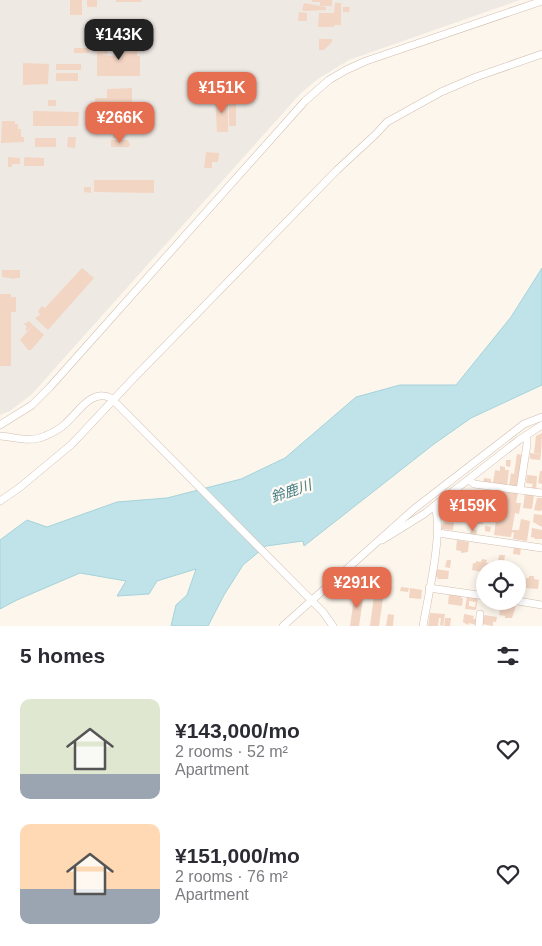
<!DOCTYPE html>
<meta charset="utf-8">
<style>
body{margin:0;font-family:Arial,"Noto Sans JP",sans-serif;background:#f7f7f7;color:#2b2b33;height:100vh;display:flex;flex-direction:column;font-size:19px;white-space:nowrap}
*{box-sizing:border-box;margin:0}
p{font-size:16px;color:#7c7c81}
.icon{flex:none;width:28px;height:28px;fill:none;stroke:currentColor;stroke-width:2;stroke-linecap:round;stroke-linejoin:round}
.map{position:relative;height:626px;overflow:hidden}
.drawer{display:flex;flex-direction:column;background:#fff;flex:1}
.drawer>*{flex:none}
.buttons{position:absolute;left:476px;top:560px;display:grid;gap:10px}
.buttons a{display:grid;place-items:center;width:50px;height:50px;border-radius:50%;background:#fff;box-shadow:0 2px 8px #0003;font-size:25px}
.price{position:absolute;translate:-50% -42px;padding:0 11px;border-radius:10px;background:#e76f51;color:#fff;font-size:16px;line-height:32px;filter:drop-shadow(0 1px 2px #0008)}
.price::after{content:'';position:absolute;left:50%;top:30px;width:15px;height:11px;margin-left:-8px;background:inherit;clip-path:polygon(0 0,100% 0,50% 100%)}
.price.current{background:#222;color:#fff}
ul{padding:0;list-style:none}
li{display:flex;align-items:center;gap:15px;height:125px;padding:0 20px}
li span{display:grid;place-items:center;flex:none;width:140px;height:100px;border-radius:10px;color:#555}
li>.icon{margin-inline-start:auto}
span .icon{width:60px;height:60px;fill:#fffc;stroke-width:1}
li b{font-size:21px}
h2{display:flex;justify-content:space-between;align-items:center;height:60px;padding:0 20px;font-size:21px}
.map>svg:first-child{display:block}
</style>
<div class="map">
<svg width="542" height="626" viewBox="0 0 542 626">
<rect width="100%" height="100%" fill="#fdf6ec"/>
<path fill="#efe9e4" d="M0,0H520L349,60L318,79L301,93L32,394L10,411L0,415Z"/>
<path fill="#bfe3e8" stroke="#a5d3da" d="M542,268V385L471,418L434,444L304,546L303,541L266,546L243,565L224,595L208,626H171L176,605L187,595L196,569L157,581L149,594L117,596L126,581L80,573L17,600L0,609V540L27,520L47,527L117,502L167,498L241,479L285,458L356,397L400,385H456L511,317Z"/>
<g fill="#f3d5c3" fill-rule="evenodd">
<rect x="70" y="0" width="12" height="15"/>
<rect x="87" y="0" width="10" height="7"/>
<path d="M116,0H142L141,2H116Z"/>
<path d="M312,0H332V6H320V2H312Z"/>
<path d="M304,3L326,7V10L305,11L302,10Z"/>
<path d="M335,3H341V25H334V27H318L319,13H334Z"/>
<path d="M343,7H350L349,12H343Z"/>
<path d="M299,12L307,13V21H298Z"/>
<path d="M319,39H332V42L324,50H319Z"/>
<path d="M114,43L138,44L137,56H140V76H97V49H108V54H103V55L113,56Z"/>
<rect x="74" y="48" width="15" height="5"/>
<path d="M23,63L49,64L48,84L23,85Z"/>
<rect x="56" y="64" width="25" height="6"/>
<rect x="56" y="73" width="22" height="8"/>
<path d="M132,88V108L95,107V98H107V89Z"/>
<path d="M215,97H228V132H217Z"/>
<rect x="48" y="100" width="8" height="6"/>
<path d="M232,101H236V126H229V104H232Z"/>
<path d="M33,111L79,112L78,126H33Z"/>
<rect x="106" y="114" width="20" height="13"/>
<path d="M2,121H15V124H18V129H21V137H24V142L1,143Z"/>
<rect x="113" y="132" width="4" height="6"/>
<path d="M68,137H76L75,148L67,147Z"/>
<rect x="35" y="138" width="21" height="9"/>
<path d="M111,140H128L130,145L128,147H111Z"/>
<path d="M206,152L219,153L218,162H212V168H204Z"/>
<path d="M8,157L20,158V164H12V167H8Z"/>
<path d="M25,157L44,158V166H24V159Z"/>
<path d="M94,180H154V193L94,192Z"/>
<path d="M84,187H91V193L84,192Z"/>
<path d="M82,268L94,278L48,330L35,318L40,315L38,311L42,306L45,308Z"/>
<path d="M2,270H20V278H15V279L2,277Z"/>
<path d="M0,294H11V297H16V311L15,312H11V366H0Z"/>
<path d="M29,321L33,325L27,331L25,330L27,327L24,324Z"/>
<path d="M33,325L44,335L31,350H28L20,340Z"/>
<path d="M542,433L541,454L534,453L536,436Z"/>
<path d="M530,453L541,454L540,460L530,459Z"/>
<path d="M517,454L522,455L518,488L509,487L511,473L514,474Z"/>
<path d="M506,460H511L510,467L506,466Z"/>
<path d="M500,466L505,467V470H509L507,486L493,483L495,470L500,471Z"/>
<path d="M540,471H542V484L538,483Z"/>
<path d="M527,475L537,476L536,491L531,489L533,484L526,483Z"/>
<path d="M484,478L491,479V484L483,483Z"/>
<path d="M496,489H499L497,506L490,505L491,494L495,493Z"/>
<path d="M500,490L518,492L516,503H521L519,514L515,513L512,530H519L521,519L530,521L527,541L513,539L514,533L512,532L511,537L494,535Z"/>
<path d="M525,493L534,495L532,509L523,508Z"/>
<path d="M477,494L488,495L487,507L475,505Z"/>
<path d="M537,498H542V510L540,511L534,510Z"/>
<path d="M488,508L496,509L494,519L487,518Z"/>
<path d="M473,512L485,513L483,524H476L475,522L472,521Z"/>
<path d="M534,514L542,515V527L533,522Z"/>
<path d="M443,522L454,523L453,530L441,529Z"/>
<path d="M485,526L491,527L490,532L485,531Z"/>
<path d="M532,528L542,530V539H535V538L531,537Z"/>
<path d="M471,529L477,530L476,536L470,535Z"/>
<path d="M457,540L469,542L468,552L461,553V551L456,550Z"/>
<path d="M514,547L521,548L520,555L513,554Z"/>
<path d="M499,555H505L503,569H497Z"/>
<path d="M482,559L487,560L486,563H490L489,569H485V571L482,572L472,570L473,563H476V561L481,562Z"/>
<path d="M447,560H451L450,568L445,567Z"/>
<path d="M493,561H497L496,569L492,568Z"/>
<path d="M435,569L449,571L448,579H437L438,577H434Z"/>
<path d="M518,573L521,574L519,591L518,590Z"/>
<path d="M529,576H534V579L539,580L538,589L524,588L526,578H529Z"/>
<path d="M401,587L409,588L408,592L400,591Z"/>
<path d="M410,588L422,590L421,599L409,598Z"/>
<path d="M355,591L364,592L359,626H350Z"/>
<path d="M449,594L462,595L461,598H463L462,606L448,604Z"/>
<path d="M374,596L383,598L379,626H370Z"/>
<path d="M467,596L478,598L476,610L465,609ZM469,601L476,602L475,607L469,606Z"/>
<path d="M501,602L510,603L509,605L516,606L512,618H505V616L499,615Z"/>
<path d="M430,613L445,614L443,626L440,625L441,618H439L438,626H428Z"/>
<path d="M388,614L394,615L393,626H386Z"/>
<path d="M464,614L474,616L473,619H477L476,625L469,623L468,625L463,622Z"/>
<path d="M484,615L497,617L496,622H493V626L482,624Z"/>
<path d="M445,618H451L450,626H444Z"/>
</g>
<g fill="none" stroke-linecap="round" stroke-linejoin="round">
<defs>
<g id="minor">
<path d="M0,425L32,405L50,387L305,101L329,80L346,70L366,61L542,1"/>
<path d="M0,436C15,437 30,443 45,436C52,433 60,429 65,424C78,413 91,388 111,398L323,612L333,626"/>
<path d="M469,480L474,484L542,493"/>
<path d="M520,490L527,444V435"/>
<path d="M0,501L19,488L72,444L131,381L337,170L376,134L387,122L441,92L476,77L542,54"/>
<path d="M438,533L542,548"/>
<path d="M382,540L424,514L519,440L542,425"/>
<path d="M429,588L485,596"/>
<path d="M518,601L542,605"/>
<path d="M283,626L414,509L524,424L542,417"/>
<path d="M423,626C427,602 445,525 434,506"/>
<path d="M479,626L480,614"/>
</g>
</defs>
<use href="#minor" stroke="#d1beb0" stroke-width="8"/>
<use href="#minor" stroke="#fff" stroke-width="7"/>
</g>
<g text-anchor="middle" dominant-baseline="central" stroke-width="4.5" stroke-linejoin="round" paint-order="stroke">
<g font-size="14" font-style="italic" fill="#437c86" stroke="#fffaf3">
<text transform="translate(291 491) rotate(-19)">鈴鹿川</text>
</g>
</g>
</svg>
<div class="buttons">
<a><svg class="icon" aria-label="locate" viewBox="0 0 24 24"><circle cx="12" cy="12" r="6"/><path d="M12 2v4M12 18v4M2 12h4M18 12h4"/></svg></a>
</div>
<b class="price current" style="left:119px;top:61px">¥143K</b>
<b class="price" style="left:222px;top:114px">¥151K</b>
<b class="price" style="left:120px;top:144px">¥266K</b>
<b class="price" style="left:473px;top:532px">¥159K</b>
<b class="price" style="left:357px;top:609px">¥291K</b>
</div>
<section class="drawer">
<h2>5 homes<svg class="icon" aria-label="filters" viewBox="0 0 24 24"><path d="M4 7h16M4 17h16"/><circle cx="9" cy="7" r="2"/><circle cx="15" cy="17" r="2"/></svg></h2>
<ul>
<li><span style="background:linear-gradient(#dfe7d0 75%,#9aa5b1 0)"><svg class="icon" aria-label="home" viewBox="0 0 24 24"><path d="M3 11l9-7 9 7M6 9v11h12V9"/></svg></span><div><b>¥143,000/mo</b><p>2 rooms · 52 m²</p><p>Apartment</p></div><svg class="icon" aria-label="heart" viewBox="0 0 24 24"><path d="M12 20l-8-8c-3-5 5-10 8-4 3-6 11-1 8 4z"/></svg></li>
<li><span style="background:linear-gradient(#ffd9b3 65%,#9aa5b1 0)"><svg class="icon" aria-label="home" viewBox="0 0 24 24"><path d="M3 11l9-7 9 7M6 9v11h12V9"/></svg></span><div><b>¥151,000/mo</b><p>2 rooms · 76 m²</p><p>Apartment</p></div><svg class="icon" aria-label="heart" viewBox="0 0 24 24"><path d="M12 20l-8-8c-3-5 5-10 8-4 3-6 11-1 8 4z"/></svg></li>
</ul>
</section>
